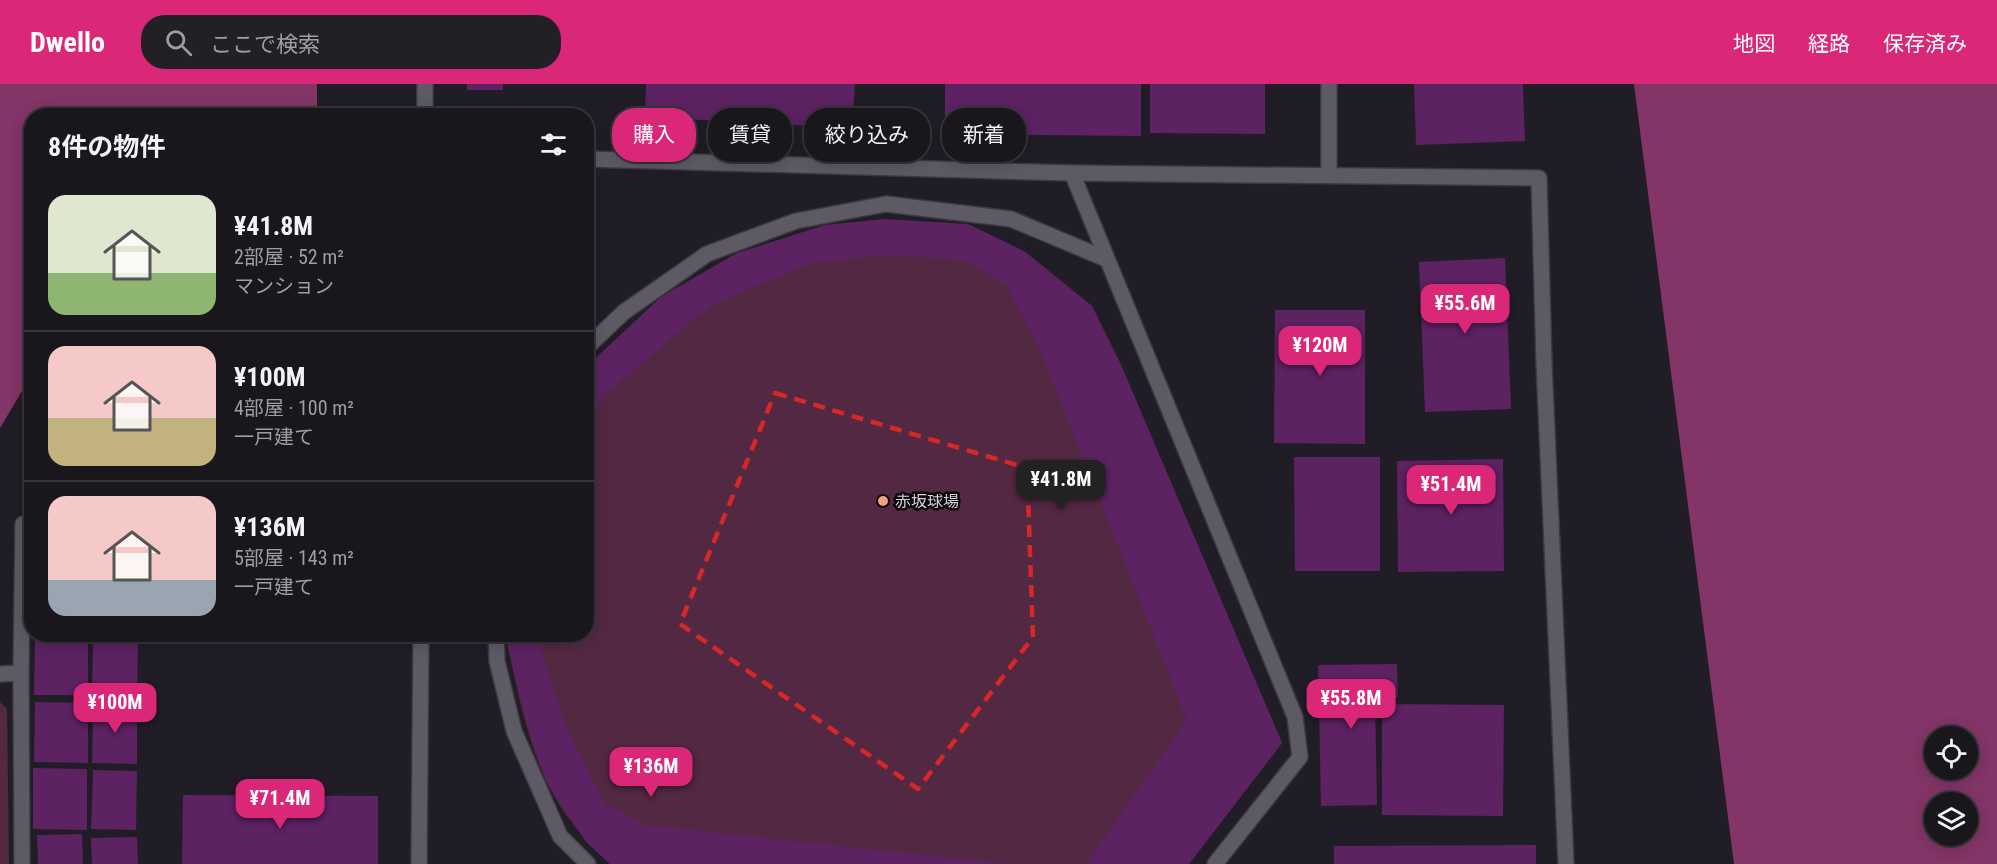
<!DOCTYPE html>
<html lang="ja">
<meta charset="utf-8">
<style>
body{margin:0;font-family:"Roboto Condensed","Noto Sans JP",sans-serif;background:#221f25;color:#f1f3f6;height:100vh;display:flex;flex-direction:column;font-size:22px;white-space:nowrap}
*{box-sizing:border-box;margin:0}
p{font-size:20px;color:#9f9fa3}
.icon{flex:none;width:33px;height:33px;fill:none;stroke:currentColor;stroke-width:2;stroke-linecap:round;stroke-linejoin:round}
.map{position:relative;flex:1;overflow:hidden}
.side{position:absolute;left:24px;top:24px;width:570px;height:534px;display:flex;flex-direction:column;background:#19161c;border-radius:24px;box-shadow:0 3px 15px #0003,0 0 0 2px #37353b}
.side>*{flex:none}
.guide{position:absolute;left:612px;top:24px;width:570px;height:54px;display:flex;gap:12px}
.controls{position:absolute;left:1924px;top:642px;display:grid;gap:12px}
.controls a{display:grid;place-items:center;width:54px;height:54px;border-radius:50%;background:#19161c;box-shadow:0 3px 15px #0003,0 0 0 2px #37353b;font-size:30px}
.price{position:absolute;translate:-50% -51px;padding:0 14px;border-radius:12px;background:#db2777;color:#fff;font-size:20px;line-height:39px;filter:drop-shadow(0 2px 3px #0008)}
.price::after{content:'';position:absolute;left:50%;top:36px;width:18px;height:14px;margin-left:-9px;background:inherit;clip-path:polygon(0 0,100% 0,50% 100%)}
.price.on{background:#222;color:#fff}
ul{padding:0;list-style:none}
li{display:flex;align-items:center;gap:18px;height:150px;padding:0 24px}
li+li{border-top:2px solid #37353b}
li span{display:grid;place-items:center;flex:none;width:168px;height:120px;border-radius:18px;color:#555}
li>.icon{margin-inline-start:auto}
span .icon{width:72px;height:72px;fill:#fffc;stroke-width:1}
li b{font-size:26px}
h2{display:flex;justify-content:space-between;align-items:center;height:72px;padding:0 24px;font-size:26px}
.tag{padding:0 21px;border-radius:24px;background:#19161c;box-shadow:0 3px 15px #0003,0 0 0 2px #37353b;font-size:21px;line-height:54px}
.tag.on{background:#db2777;color:#fff}
header{display:flex;align-items:center;gap:36px;box-sizing:border-box;height:84px;padding:0 30px;background:#db2777;color:#fff}
header strong{font-size:28px}
nav{display:flex;gap:33px;margin-inline-start:auto;font-size:21px}
.search{width:420px;height:54px;background:#221f25;display:flex;align-items:center;gap:15px;box-sizing:border-box;padding:0 21px;border-radius:24px;color:#9f9fa3;font-size:22px}
.map>svg:first-child{display:block}
</style>
<header>
<strong>Dwello</strong>
<div class="search"><svg class="icon" aria-label="search" viewBox="0 0 24 24"><circle cx="10" cy="10" r="6"/><path d="M15 15l6 6"/></svg>ここで検索</div>
<nav><a>地図</a><a>経路</a><a>保存済み</a></nav>
</header>
<div class="map">
<svg width="1997" height="780" viewBox="0 0 1997 780">
<rect width="100%" height="100%" fill="#211d26"/>
<g fill="#532842">
<path d="M1024,167L1092,222L1121,281L1282,659L1189,780H610C585,757 560,727 546,696C525,651 516,599 505,550H586L587,283L661,213L737,169Z"/>
<path d="M0,618L7,625L9,780H0Z"/>
</g>
<g fill="#823566" fill-rule="evenodd">
<path d="M0,0H317V31L32,32L31,292L0,344Z"/>
<path d="M1634,0H1997V780H1734ZM1935,652H1968V686H1935ZM1935,718H1968V752H1935Z"/>
</g>
<g fill="#5c2262">
<rect x="467" y="0" width="36" height="6"/>
<path d="M646,0H855L852,44L645,33Z"/>
<path d="M945,0H1141V52L945,50Z"/>
<path d="M1150,0H1265V50L1150,49Z"/>
<path d="M1414,0H1523L1525,57L1416,61Z"/>
<rect x="586" y="107" width="8" height="119"/>
<path d="M885,135L968,140L1024,167L1092,222L1121,281L1282,659L1189,780H1086L1187,636L1041,268L1006,201L965,176L888,171L812,179L711,221L606,310L586,339V283L661,213L737,169L825,141Z"/>
<path d="M1505,174L1511,325L1425,328L1419,178Z"/>
<path d="M1275,226H1365V360L1274,359Z"/>
<path d="M1294,373H1380V487H1295Z"/>
<path d="M1503,375L1504,487L1398,488L1397,377Z"/>
<path d="M35,550L88,551V611H34Z"/>
<path d="M505,550H542L543,573L565,641L605,720L644,741L1009,780H610L587,759L546,697L525,633Z"/>
<path d="M93,554L138,555L137,614H92Z"/>
<path d="M1397,580L1398,613H1375L1377,721L1321,722L1318,581Z"/>
<path d="M35,618L88,619V679L34,678Z"/>
<path d="M93,619L137,620V680L92,679Z"/>
<path d="M1382,620L1504,621L1503,732L1382,731Z"/>
<path d="M33,684L87,685V746L33,745Z"/>
<path d="M93,686L137,687L136,746L91,745Z"/>
<path d="M183,711L378,712V780H182Z"/>
<path d="M82,750L83,780H38L37,751Z"/>
<path d="M137,753L138,780H92L91,754Z"/>
<path d="M1536,761V780H1334V762Z"/>
</g>
<g fill="none" stroke-linecap="round" stroke-linejoin="round">
<defs>
<g id="service">
<path d="M1072,89L1295,633L1300,673L1215,780"/>
<path d="M586,264L624,228L707,170L796,137L886,120L1011,135L1106,175"/>
<path d="M496,550L497,577L514,647L560,752L588,780"/>
</g>
<g id="minor">
<path d="M1329,0V90"/>
<path d="M586,75L1072,89L1539,94L1544,279L1566,780"/>
<path d="M21,589L22,780"/>
<path d="M0,590L21,589L23,440H32"/>
</g>
<g id="tertiary">
<path d="M425,32V0"/>
<path d="M419,780L421,550"/>
</g>
</defs>
<use href="#service" stroke="#3b383f" stroke-width="18"/>
<use href="#minor" stroke="#3b383f" stroke-width="18"/>
<use href="#tertiary" stroke="#3b383f" stroke-width="18"/>
<use href="#service" stroke="#5e5a65" stroke-width="15"/>
<use href="#minor" stroke="#5e5a65" stroke-width="15"/>
<use href="#tertiary" stroke="#5e5a65" stroke-width="15"/>
</g>
<path fill="none" stroke="#d62828" stroke-width="4.5" stroke-dasharray="12 8" stroke-linejoin="round" d="M775,309L1027,384L1033,553L918,705L680,540Z"/>
<circle fill="#f1a17d" stroke="#0a080c" stroke-width="2" cx="883" cy="417" r="6"/>
<g text-anchor="middle" dominant-baseline="central" stroke-width="5" stroke-linejoin="round" paint-order="stroke">
<g font-size="16" fill="#d5d2d9" stroke="#0a080c" text-anchor="start">
<text x="895" y="417">赤坂球場</text>
</g>
</g>
</svg>
<div class="controls">
<a><svg class="icon" aria-label="locate" viewBox="0 0 24 24"><circle cx="12" cy="12" r="6"/><path d="M12 2v4M12 18v4M2 12h4M18 12h4"/></svg></a>
<a><svg class="icon" aria-label="layers" viewBox="0 0 24 24"><path d="M12 4l9 5-9 5-9-5zM3 14l9 5 9-5"/></svg></a>
</div>
<b class="price" style="left:1465px;top:251px">¥55.6M</b>
<b class="price" style="left:1320px;top:293px">¥120M</b>
<b class="price on" style="left:1061px;top:427px">¥41.8M</b>
<b class="price" style="left:1451px;top:432px">¥51.4M</b>
<b class="price" style="left:1351px;top:646px">¥55.8M</b>
<b class="price" style="left:115px;top:650px">¥100M</b>
<b class="price" style="left:651px;top:714px">¥136M</b>
<b class="price" style="left:280px;top:746px">¥71.4M</b>
<div class="guide">
<a class="tag on">購入</a>
<a class="tag">賃貸</a>
<a class="tag">絞り込み</a>
<a class="tag">新着</a>
</div>
<section class="side">
<h2>8件の物件<svg class="icon" aria-label="filters" viewBox="0 0 24 24"><path d="M4 7h16M4 17h16"/><circle cx="9" cy="7" r="2"/><circle cx="15" cy="17" r="2"/></svg></h2>
<ul>
<li><span style="background:linear-gradient(#dfe7d0 65%,#8fb573 0)"><svg class="icon" aria-label="home" viewBox="0 0 24 24"><path d="M3 11l9-7 9 7M6 9v11h12V9"/></svg></span><div><b>¥41.8M</b><p>2部屋 · 52 m²</p><p>マンション</p></div></li>
<li><span style="background:linear-gradient(#f6c9c9 60%,#c2b280 0)"><svg class="icon" aria-label="home" viewBox="0 0 24 24"><path d="M3 11l9-7 9 7M6 9v11h12V9"/></svg></span><div><b>¥100M</b><p>4部屋 · 100 m²</p><p>一戸建て</p></div></li>
<li><span style="background:linear-gradient(#f6c9c9 70%,#9aa5b1 0)"><svg class="icon" aria-label="home" viewBox="0 0 24 24"><path d="M3 11l9-7 9 7M6 9v11h12V9"/></svg></span><div><b>¥136M</b><p>5部屋 · 143 m²</p><p>一戸建て</p></div></li>
</ul>
</section>
</div>
